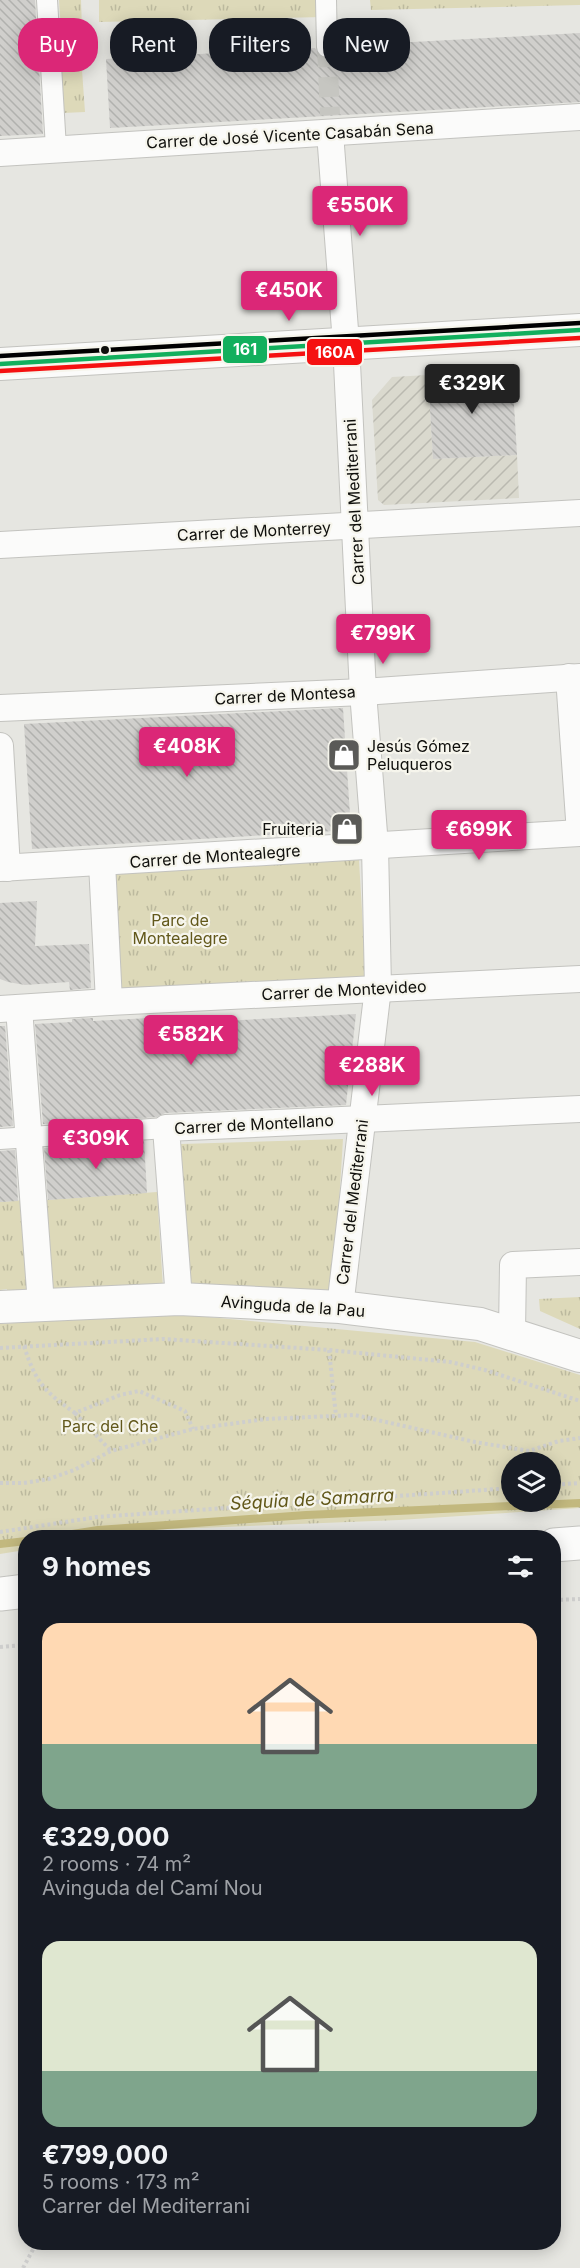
<!DOCTYPE html>
<meta charset="utf-8">
<style>
body{margin:0;font-family:Inter,sans-serif;background:#20242c;color:#f1f3f6;height:100vh;display:flex;flex-direction:column;font-size:22px;white-space:nowrap}
*{box-sizing:border-box;margin:0}
p{font-size:20px;color:#9ea1a6}
.icon{flex:none;width:33px;height:33px;fill:none;stroke:currentColor;stroke-width:2;stroke-linecap:round;stroke-linejoin:round}
.map{position:relative;flex:1;overflow:hidden}
.sheet{position:absolute;left:18px;top:1530px;width:543px;height:720px;display:flex;flex-direction:column;background:#171b24;border-radius:24px;box-shadow:0 3px 15px #0003}
.sheet>*{flex:none}
.guide{position:absolute;left:18px;top:18px;width:544px;height:54px;display:flex;gap:12px}
.tools{position:absolute;left:501px;top:1452px;display:grid;gap:12px}
.tools a{display:grid;place-items:center;width:60px;height:60px;border-radius:50%;background:#171b24;box-shadow:0 3px 15px #0003;font-size:30px}
.price{position:absolute;translate:-50% -51px;padding:0 14px;border-radius:6px;background:#db2777;color:#fff;font-size:20px;line-height:39px;filter:drop-shadow(0 2px 3px #0008)}
.price::after{content:'';position:absolute;left:50%;top:36px;width:18px;height:14px;margin-left:-9px;background:inherit;clip-path:polygon(0 0,100% 0,50% 100%)}
.price.current{background:#222;color:#fff}
ul{padding:0;list-style:none}
li{display:grid;align-content:center;gap:12px;height:318px;padding:0 24px}
li span{display:grid;place-items:center;height:186px;border-radius:18px;color:#555}
li>.icon{margin-inline-start:auto}
span .icon{width:108px;height:108px;fill:#fffc;stroke-width:1}
li b{font-size:26px}
h2{display:flex;justify-content:space-between;align-items:center;height:72px;padding:0 24px;font-size:26px}
.tag{padding:0 21px;border-radius:24px;background:#171b24;box-shadow:0 3px 15px #0003;font-size:21px;line-height:54px}
.tag.current{background:#db2777;color:#fff}
.map>svg:first-child{display:block}
</style>
<div class="map">
<svg width="580" height="2268" viewBox="0 0 580 2268">
<defs>
<pattern id="industrial-furrows" width="10" height="10" patternUnits="userSpaceOnUse" patternTransform="scale(1.5)"><rect width="10" height="10" fill="#dad9ce"/><path d="M-1 1l2-2M0 10L10 0M9 11l2-2" fill="none" stroke="#bab9b0"/></pattern>
<pattern id="park-tufts" width="24" height="20" patternUnits="userSpaceOnUse" patternTransform="scale(1.5)"><rect width="24" height="20" fill="#ddd9b9"/><path d="M3 7l-1-3M5 7V3M7 7l1-3M15 17l-1-3M17 17v-4M19 17l1-3" fill="none" stroke="#bcb99e"/></pattern>
<pattern id="building-back-hatch" width="6" height="6" patternUnits="userSpaceOnUse" patternTransform="scale(1.5)"><rect width="6" height="6" fill="#d0cfcc"/><path d="M-1 5l2 2M0 0l6 6M5-1l2 2" fill="none" stroke="#b1b1ae"/></pattern>
</defs>
<rect width="100%" height="100%" fill="#e6e6e1"/>
<path fill="url(#industrial-furrows)" d="M428,375L433,459L517,455L519,498L384,505L378,500L372,400L392,377Z"/>
<g fill="url(#park-tufts)" fill-rule="evenodd">
<path d="M59,0H81L82,29L61,31Z"/>
<path d="M99,0H323L324,17L99,22Z"/>
<path d="M370,0H580V5L371,10Z"/>
<path d="M81,56L85,112L63,113L60,58Z"/>
<path d="M359,860L366,979L115,992L109,873Z"/>
<path d="M343,1139L333,1299L179,1297L181,1144Z"/>
<path d="M157,1192L163,1288L45,1295V1200Z"/>
<path d="M24,1200L29,1296L7,1297V1289L0,1290V1202Z"/>
<path d="M580,1297V1329L540,1311L539,1299Z"/>
<path d="M166,1313L475,1342L580,1375V1508L399,1520L149,1530L104,1537L26,1538L25,1550L0,1554V1324ZM512,1462H550V1502H512Z"/>
</g>
<g fill="none" stroke-linecap="round" stroke-linejoin="round">
<g stroke="#c2b87e" stroke-width="8">
<path d="M47,1538L98,1530L306,1515L580,1503"/>
<path d="M0,1544L26,1541"/>
</g>
</g>
<g fill="url(#building-back-hatch)">
<path d="M0,0H35L43,134L0,136Z"/>
<path d="M580,33V102L110,128L106,59L315,48L321,57L328,59L337,53L339,46Z"/>
<path d="M512,371L517,455L433,459L428,375Z"/>
<path d="M343,708L351,830L32,849L24,724Z"/>
<path d="M37,901L35,946L89,944L91,988L70,990L69,982L25,985L8,982L0,979V903Z"/>
<path d="M356,1014L346,1105L165,1113L157,1117L43,1124L35,1024L72,1022V1019L93,1018V1021L187,1016L223,1021Z"/>
<path d="M0,1026H5L13,1126L0,1127Z"/>
<path d="M144,1141L147,1193L48,1200L44,1148Z"/>
<path d="M15,1150L18,1201L0,1202V1151Z"/>
</g>
<g fill="none" stroke-linecap="round" stroke-linejoin="round">
<path stroke="#c6c6c1" stroke-width="20" stroke-dasharray="20 10" stroke-linecap="butt" d="M327,47L330,115"/>
<defs>
<g id="pedestrian">
<path d="M47,0L56,148"/>
<path d="M326,0L327,47"/>
<path d="M0,1139L166,1128"/>
</g>
<g id="minor">
<path d="M330,133L346,343L363,692L375,846L378,988L340,1307"/>
<path d="M0,153L580,117"/>
<path d="M0,545L580,513"/>
<path d="M569,677L580,833"/>
<path d="M0,708L363,692L580,677"/>
<path d="M0,746L7,868"/>
<path d="M102,863L109,1002"/>
<path d="M0,868L580,833"/>
<path d="M19,1008L41,1304"/>
<path d="M0,1009L109,1002L580,979"/>
<path d="M179,1299L166,1128L580,1109"/>
<path d="M512,1333L513,1265L580,1262"/>
</g>
<g id="tertiary">
<path d="M0,364L580,330"/>
<path d="M0,1307L179,1299L340,1307L480,1324L580,1356"/>
</g>
<g id="secondary">
<path d="M554,1545L580,1543"/>
<path d="M0,1594L26,1591"/>
</g>
</defs>
<use href="#pedestrian" stroke="#c3c3bf" stroke-width="22"/>
<use href="#minor" stroke="#c3c3bf" stroke-width="28"/>
<use href="#tertiary" stroke="#c3c3bf" stroke-width="34"/>
<use href="#secondary" stroke="#c3c3bf" stroke-width="35"/>
<g stroke="#cececd" stroke-width="4" stroke-dasharray="3 3" stroke-linecap="butt">
<path d="M24,1346C36,1383 44,1391 75,1413L120,1395L139,1391L185,1411L193,1429"/>
<path d="M0,1348L163,1339L329,1350L450,1362L485,1370L580,1401"/>
<path d="M329,1350L336,1416"/>
<path d="M75,1413L111,1451"/>
<path d="M0,1483H24L49,1479L74,1470L111,1451L193,1429L266,1419L355,1415L475,1442L529,1451L559,1441L580,1438"/>
<path d="M550,1485L580,1483"/>
<path d="M0,1532L97,1517L512,1488"/>
<path d="M554,1600L580,1599"/>
<path d="M0,1647L26,1645"/>
<path d="M23,2268L37,2242"/>
</g>
<use href="#pedestrian" stroke="#fbfbfa" stroke-width="20"/>
<use href="#minor" stroke="#fbfbfa" stroke-width="26"/>
<use href="#tertiary" stroke="#fbfbfa" stroke-width="32"/>
<use href="#secondary" stroke="#fbfbfa" stroke-width="33"/>
<defs>
<path id="bus-1" d="M0,364L580,330"/>
<path id="bus-2" d="M0,371L580,338"/>
<path id="bus-3" d="M0,356L580,323"/>
</defs>
<use href="#bus-1" stroke="#f6f5ec" stroke-width="9"/>
<use href="#bus-2" stroke="#f6f5ec" stroke-width="9"/>
<use href="#bus-3" stroke="#f6f5ec" stroke-width="9"/>
<use href="#bus-1" stroke="#12af5d" stroke-width="4.5"/>
<use href="#bus-2" stroke="#f51111" stroke-width="4.5"/>
<use href="#bus-3" stroke="#000" stroke-width="4.5"/>
</g>
<defs>
<symbol id="shop-square" viewBox="-11 -11 22 22"><rect x="-9" y="-9" width="18" height="18" rx="4" fill="#5a5a57" stroke="#f6f5ec"/><path d="M-5-2.5h2.3a2.7 3.5 0 0 1 5.4 0H5L5.5 6h-11ZM-1.5-2.5h3a1.5 2.3 0 0 0-3 0Z" fill="#fff"/></symbol>
</defs>
<g fill-rule="evenodd">
<use href="#shop-square" x="325" y="736" width="38" height="38"/>
<use href="#shop-square" x="328" y="810" width="38" height="38"/>
</g>
<circle fill="#0f0f0c" stroke="#f6f5ec" stroke-width="2" cx="105" cy="350" r="5"/>
<g text-anchor="middle" dominant-baseline="central" stroke-width="4.5" stroke-linejoin="round" paint-order="stroke">
<g font-size="16" fill="#0f0f0c" stroke="#f6f5ec">
<text transform="translate(290 135) rotate(-3)">Carrer de José Vicente Casabán Sena</text>
<text transform="translate(354 502) rotate(-93)">Carrer del Mediterrani</text>
<text transform="translate(254 531) rotate(-3)">Carrer de Monterrey</text>
<text transform="translate(285 695) rotate(-3)">Carrer de Montesa</text>
<text transform="translate(215 856) rotate(-4)">Carrer de Montealegre</text>
<text transform="translate(344 990) rotate(-3)">Carrer de Montevideo</text>
<text transform="translate(254 1124) rotate(-3)">Carrer de Montellano</text>
<text transform="translate(352 1202) rotate(-83)">Carrer del Mediterrani</text>
<text transform="translate(293 1306) rotate(4)">Avinguda de la Pau</text>
</g>
<g font-size="16" fill="#0f0f0c" stroke="#f6f5ec" text-anchor="start">
<text x="367" y="746">Jesús Gómez<tspan x="367" dy="18">Peluqueros</tspan></text>
<text x="324" y="829" text-anchor="end">Fruiteria</text>
</g>
<g font-size="16" fill="#62581b" stroke="#f6f5ec">
<text x="180" y="920">Parc de<tspan x="180" dy="18">Montealegre</tspan></text>
<text x="110" y="1426">Parc del Che</text>
</g>
<g font-size="18" font-style="italic" fill="#615719" stroke="#f6f5ec">
<text transform="translate(312 1499) rotate(-3)">Séquia de Samarra</text>
</g>
</g>
<g stroke="#f6f5ec" stroke-width="2">
<rect x="222" y="335" width="46" height="29" rx="6" fill="#12af5d"/>
<rect x="306" y="338" width="57" height="28" rx="6" fill="#f51111"/>
</g>
<g font-size="16" text-anchor="middle" font-weight="bold" fill="#fff">
<text x="245" y="355">161</text>
<text x="335" y="358">160A</text>
</g>
</svg>
<div class="tools">
<a><svg class="icon" aria-label="layers" viewBox="0 0 24 24"><path d="M12 4l9 5-9 5-9-5zM3 14l9 5 9-5"/></svg></a>
</div>
<b class="price" style="left:360px;top:237px">€550K</b>
<b class="price" style="left:289px;top:322px">€450K</b>
<b class="price current" style="left:472px;top:415px">€329K</b>
<b class="price" style="left:383px;top:665px">€799K</b>
<b class="price" style="left:187px;top:778px">€408K</b>
<b class="price" style="left:479px;top:861px">€699K</b>
<b class="price" style="left:191px;top:1066px">€582K</b>
<b class="price" style="left:372px;top:1097px">€288K</b>
<b class="price" style="left:96px;top:1170px">€309K</b>
<div class="guide">
<a class="tag current">Buy</a>
<a class="tag">Rent</a>
<a class="tag">Filters</a>
<a class="tag">New</a>
</div>
<section class="sheet">
<h2>9 homes<svg class="icon" aria-label="filters" viewBox="0 0 24 24"><path d="M4 7h16M4 17h16"/><circle cx="9" cy="7" r="2"/><circle cx="15" cy="17" r="2"/></svg></h2>
<ul>
<li><span style="background:linear-gradient(#ffd9b3 65%,#7fa58c 0)"><svg class="icon" aria-label="home" viewBox="0 0 24 24"><path d="M3 11l9-7 9 7M6 9v11h12V9"/></svg></span><div><b>€329,000</b><p>2 rooms · 74 m²</p><p>Avinguda del Camí Nou</p></div></li>
<li><span style="background:linear-gradient(#dfe7d0 70%,#7fa58c 0)"><svg class="icon" aria-label="home" viewBox="0 0 24 24"><path d="M3 11l9-7 9 7M6 9v11h12V9"/></svg></span><div><b>€799,000</b><p>5 rooms · 173 m²</p><p>Carrer del Mediterrani</p></div></li>
</ul>
</section>
</div>
